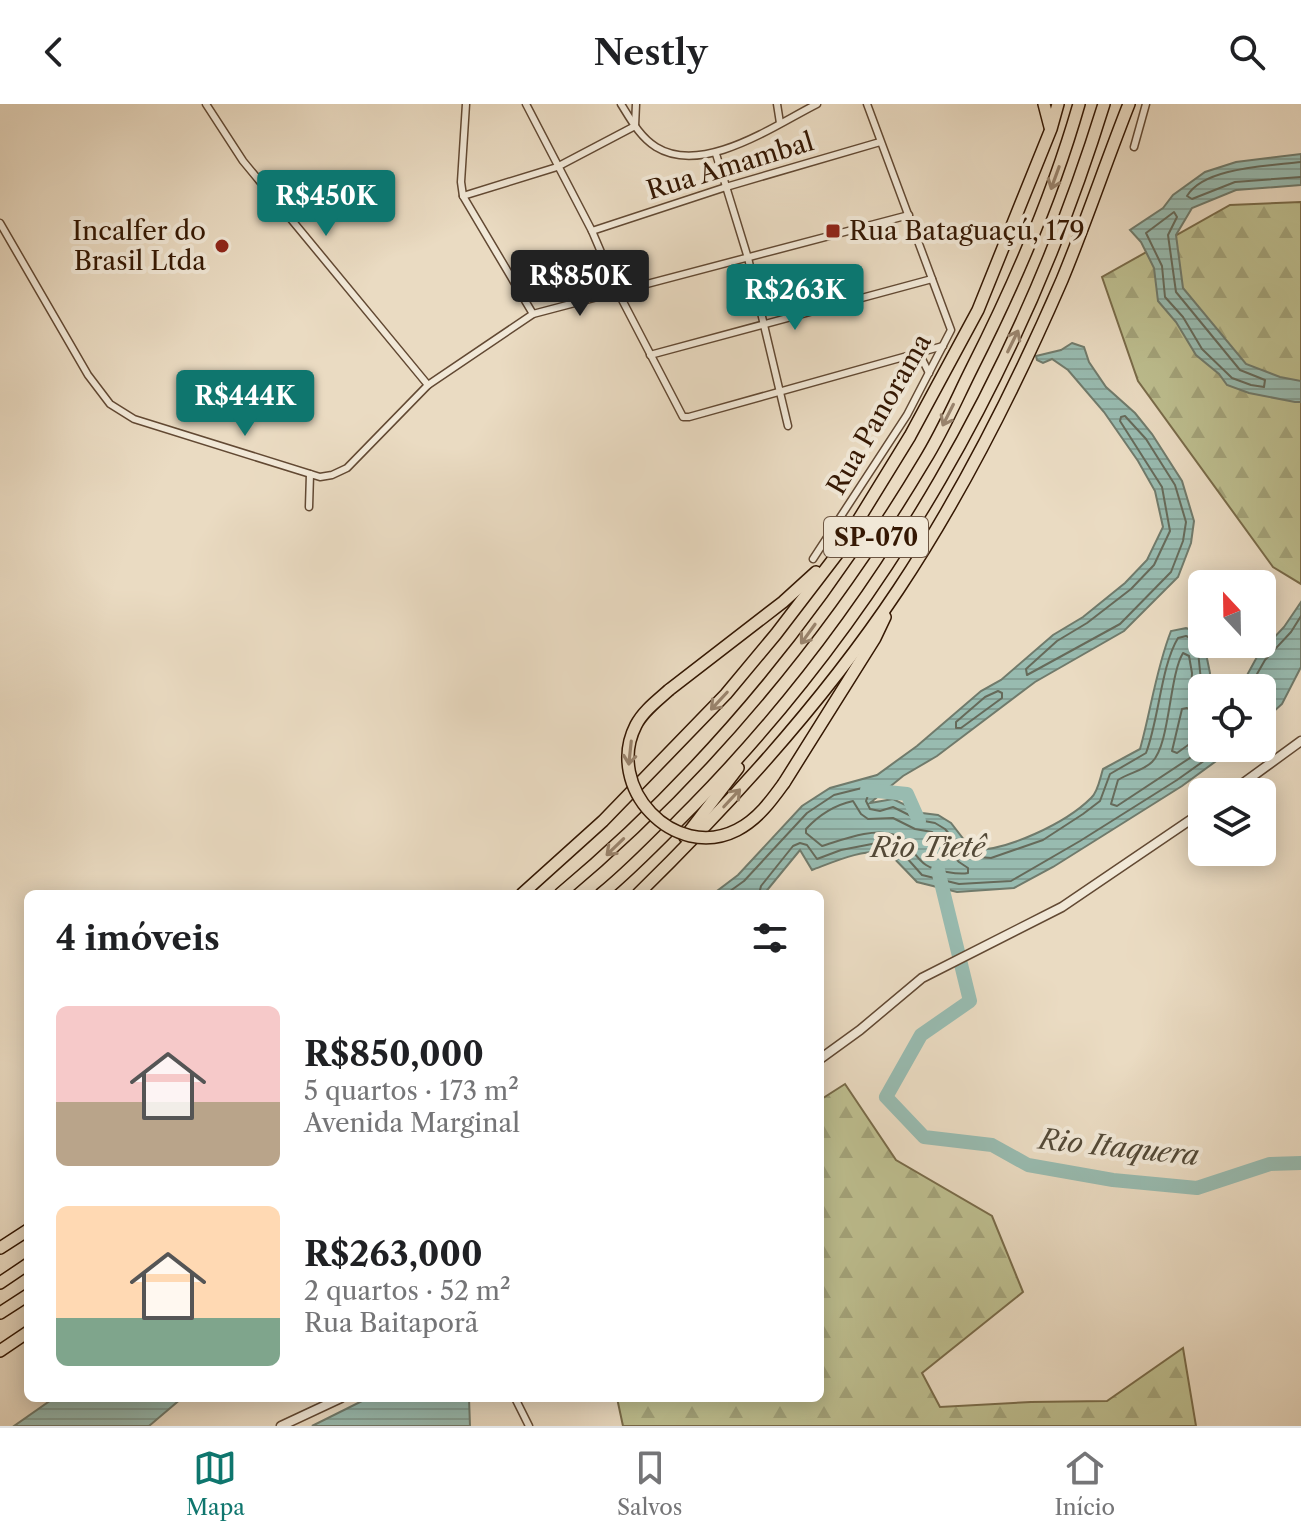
<!DOCTYPE html>
<html lang="pt">
<meta charset="utf-8">
<style>
body{margin:0;font-family:"Libre Caslon Text",serif;background:#f2f2f2;color:#202124;height:100vh;display:flex;flex-direction:column;font-size:30px;white-space:nowrap}
*{box-sizing:border-box;margin:0}
p{font-size:26px;color:#757577}
.icon{flex:none;width:44px;height:44px;fill:none;stroke:currentColor;stroke-width:2;stroke-linecap:round;stroke-linejoin:round}
.map{position:relative;flex:1;overflow:hidden}
.side{position:absolute;left:24px;top:786px;width:800px;height:512px;display:flex;flex-direction:column;background:#fff;border-radius:12px;box-shadow:0 4px 20px #0003}
.side>*{flex:none}
.needle{width:52px;rotate:338deg}
.tools{position:absolute;left:1188px;top:466px;display:grid;gap:16px}
.tools a{display:grid;place-items:center;width:88px;height:88px;border-radius:12px;background:#fff;box-shadow:0 4px 20px #0003;font-size:40px}
.price{position:absolute;translate:-50% -68px;padding:0 18px;border-radius:8px;background:#0f766e;color:#fff;font-size:26px;line-height:52px;filter:drop-shadow(0 2px 4px #0008)}
.price::after{content:'';position:absolute;left:50%;top:48px;width:24px;height:18px;margin-left:-12px;background:inherit;clip-path:polygon(0 0,100% 0,50% 100%)}
.price.current{background:#222;color:#fff}
ul{padding:0;list-style:none}
li{display:flex;align-items:center;gap:24px;height:200px;padding:0 32px}
li span{display:grid;place-items:center;flex:none;width:224px;height:160px;border-radius:12px;color:#555}
li>.icon{margin-inline-start:auto}
span .icon{width:96px;height:96px;fill:#fffc;stroke-width:1}
li b{font-size:34px}
h2{display:flex;justify-content:space-between;align-items:center;height:96px;padding:0 32px;font-size:34px}
header{display:flex;justify-content:space-between;align-items:center;height:104px;padding:0 32px;background:#fff;font-size:36px;font-weight:600}
.dock{display:flex;justify-content:space-around;align-items:center;height:112px;border-top:2px solid #e0e0e0;background:#fff;font-size:22px;color:#757577}
.dock a{display:grid;justify-items:center;gap:4px}
.dock .current{color:#0f766e}
.map>svg:first-child{display:block}
</style>
<header><svg class="icon" aria-label="back" viewBox="0 0 24 24"><path d="M15 5l-7 7 7 7"/></svg>Nestly<svg class="icon" aria-label="search" viewBox="0 0 24 24"><circle cx="10" cy="10" r="6"/><path d="M15 15l6 6"/></svg></header>
<div class="map">
<svg width="1301" height="1322" viewBox="0 0 1301 1322">
<defs>
<pattern id="forest-firs" width="22" height="20" patternUnits="userSpaceOnUse" patternTransform="scale(2)"><rect width="22" height="20" fill="#bdbe8f"/><path d="M5 1l3.5 6h-7zM16 11l3.5 6h-7z" fill="#a3a37a"/></pattern>
<pattern id="water-rules" width="6" height="5" patternUnits="userSpaceOnUse" patternTransform="scale(2)"><rect width="6" height="5" fill="#98bbb0"/><path d="M0 2.5h6" fill="none" stroke="#84a096"/></pattern>
</defs>
<rect width="100%" height="100%" fill="#eadbc2"/>
<filter id="stains"><feTurbulence type="fractalNoise" baseFrequency=".0025" numOctaves="4"/><feColorMatrix values="0 0 0 0 .2 0 0 0 0 .09 0 0 0 0 .02 0 0 0 .5 -.17"/></filter>
<radialGradient id="worn" r=".72"><stop offset=".6" stop-color="#630" stop-opacity="0"/><stop offset="1" stop-color="#630" stop-opacity=".3"/></radialGradient>
<g fill="url(#forest-firs)" stroke="#796b49" stroke-width="2">
<path d="M1301,98V480L1273,463L1138,277L1102,173L1230,101Z"/>
<path d="M845,980L896,1056L992,1112L1023,1188L922,1269L940,1303L1031,1298L1107,1297L1183,1244L1196,1322H623L617,1294H820V996Z"/>
</g>
<g fill="url(#water-rules)" stroke="#707a6b" stroke-width="2">
<path d="M1301,50V81L1236,86L1192,104L1176,131L1183,184L1246,260L1280,273L1301,277V298H1295L1249,289L1227,281L1219,270L1196,251L1176,218L1158,197L1154,164L1141,138L1130,126L1163,104L1173,91L1205,68L1236,58Z"/>
<path d="M1072,239L1084,243L1089,258L1106,283L1135,309L1152,330L1182,377L1194,417L1191,439L1178,473L1124,527L1035,578L937,652L903,672L870,699L893,695L922,709L938,711L951,719L972,746C1007,747 1066,719 1091,694C1098,688 1100,674 1103,665L1140,645C1151,606 1156,565 1171,527L1186,524L1202,529V540H1204L1210,569L1208,584H1202V644H1234L1182,682L1053,763L1014,784L957,788L917,778L888,748C862,745 836,757 812,766L800,746L764,790H713L738,771L802,702L830,684L877,671L917,642L981,587L1001,576L1053,531L1083,513L1125,479L1147,456L1163,423L1155,387L1138,357L1104,308L1068,266L1052,255L1043,259L1037,256L1036,252L1061,246Z"/>
<path d="M1301,498V563L1282,600L1262,618V584H1240L1258,551L1284,523Z"/>
<path d="M54,1294H182L149,1322H14Z"/>
<path d="M368,1294H469L470,1322H312Z"/>
</g>
<g fill="none" stroke-linecap="round" stroke-linejoin="round">
<g stroke="#666a5a" stroke-width="2">
<path d="M1301,58C1270,62 1204,63 1187,92L1192,95L1235,78L1301,73"/>
<path d="M1174,108L1177,113L1168,131L1176,188L1240,266L1265,276L1264,283L1251,281L1232,274L1202,245L1183,213L1165,193L1162,162L1146,129Z"/>
<path d="M1125,312L1146,335L1175,381L1186,418L1183,437L1171,468L1120,520L1027,571L1026,565L1057,537L1087,519L1131,485L1154,461L1170,427L1162,383L1120,317L1121,313Z"/>
<path d="M1249,584L1265,556L1291,528L1301,512"/>
<path d="M998,587L1002,589V594L961,624H956V618L985,593Z"/>
<path d="M1202,600L1191,588L1192,569L1189,552L1183,549C1169,572 1170,641 1152,658C1143,667 1128,669 1118,676L1111,700L1117,702L1205,644"/>
<path d="M1202,613L1187,604L1182,605L1172,647L1177,649L1202,631"/>
<path d="M853,697L861,710L868,715L893,714L915,725L932,728L959,758L968,764V769C959,771 935,767 926,761C914,753 909,737 895,731C873,723 842,736 822,742L806,729V725C819,711 835,701 853,697Z"/>
<path d="M726,790L744,777L807,709L834,691L866,683L870,686L866,697L870,705L880,707L893,703L919,716L935,719L945,725L968,752L991,754L1043,736L1083,710L1100,697L1110,670L1146,649C1159,615 1161,562 1178,534L1186,532L1197,537L1202,587"/>
<path d="M759,790L761,782L793,742L800,739L807,741L817,755L841,746L877,739L888,740L906,753L922,771L959,780L1011,777L1080,737L1177,676L1222,644"/>
</g>
<g stroke="#98bbb0" stroke-width="14">
<path d="M867,686L907,690L919,717"/>
<path d="M938,766L970,897L921,931L886,993L924,1033L992,1041L1028,1061L1113,1076L1197,1084L1270,1060L1301,1059"/>
</g>
<defs>
<g id="minor">
<path d="M206,0L243,57L428,281"/>
<path d="M466,0L461,78L463,92L533,210"/>
<path d="M526,0L592,127L618,188L683,313H689L943,242"/>
<path d="M621,0C631,16 640,33 656,43C703,72 775,21 817,0"/>
<path d="M777,0L780,19"/>
<path d="M635,22L636,0"/>
<path d="M1134,43L1146,0"/>
<path d="M716,50L748,154L788,322"/>
<path d="M463,92L557,63L635,22"/>
<path d="M0,119L88,271L110,300L134,315L320,373L332,371L347,364L428,281L533,210L909,111"/>
<path d="M592,127L726,83L880,38"/>
<path d="M919,249L929,269"/>
<path d="M650,251L932,175"/>
<path d="M309,403L310,370"/>
<path d="M813,455L907,311L951,226L867,0"/>
<path d="M515,1294L529,1322"/>
</g>
<g id="tertiary">
<path d="M1231,688L1301,637"/>
<path d="M820,955L860,926L922,874L1062,803L1202,708"/>
<path d="M281,1322L341,1294"/>
</g>
<g id="motorway">
<path d="M1044,0L1050,23"/>
<path d="M669,586L783,498L816,468"/>
<path d="M784,679L875,534L885,513"/>
<path d="M685,733L738,664"/>
<path d="M522,790L603,717L726,590L776,530L838,449L910,332L978,206L1051,25L1058,0"/>
<path d="M560,790C707,667 827,520 925,356C943,327 957,294 972,264C1015,179 1053,91 1079,0"/>
<path d="M601,790C634,763 663,732 693,702C885,506 1023,262 1104,0"/>
<path d="M638,790C733,697 824,597 898,486C962,390 1016,282 1062,176C1086,118 1106,58 1129,0"/>
<path d="M0,1144L28,1126"/>
<path d="M0,1179L28,1160"/>
<path d="M0,1209L28,1191"/>
<path d="M0,1247L28,1228"/>
</g>
</defs>
<use href="#minor" stroke="#624933" stroke-width="9"/>
<use href="#tertiary" stroke="#624933" stroke-width="11"/>
<use href="#motorway" stroke="#351803" stroke-width="14"/>
<use href="#minor" stroke="#f1e8d7" stroke-width="6"/>
<use href="#tertiary" stroke="#f1e8d7" stroke-width="8"/>
<use href="#motorway" stroke="#eadbc2" stroke-width="11"/>
<defs>
<path id="motorway-bridge" d="M669,586C658,596 643,607 636,621C604,683 674,758 737,726C758,715 771,697 784,679"/>
</defs>
<use href="#motorway-bridge" stroke="#351803" stroke-width="14" stroke-linecap="butt"/>
<use href="#motorway-bridge" stroke="#eadbc2" stroke-width="11"/>
</g>
<defs><path id="oneway-shaft" d="M-6 0H5M1.5-3L5.5 0L1.5 3" fill="none" stroke-width="1.6" stroke-linecap="round" stroke-linejoin="round" transform="scale(2)"/></defs>
<g stroke="#99836c">
<use href="#oneway-shaft" transform="translate(1055 74) rotate(110)"/>
<use href="#oneway-shaft" transform="translate(1013 237) rotate(-64)"/>
<use href="#oneway-shaft" transform="translate(948 311) rotate(117)"/>
<use href="#oneway-shaft" transform="translate(808 530) rotate(126)"/>
<use href="#oneway-shaft" transform="translate(719 597) rotate(133)"/>
<use href="#oneway-shaft" transform="translate(630 649) rotate(96)"/>
<use href="#oneway-shaft" transform="translate(732 694) rotate(-47)"/>
<use href="#oneway-shaft" transform="translate(615 743) rotate(136)"/>
</g>
<g fill="#8f2418" stroke="#f1e8d7" stroke-width="3">
<rect x="825" y="119" width="16" height="16" rx="4"/>
<circle cx="222" cy="142" r="8"/>
</g>
<g text-anchor="middle" dominant-baseline="central" stroke-width="8" stroke-linejoin="round" paint-order="stroke">
<rect fill="#f1e8d7" stroke="#6d5643" stroke-width="2" x="824" y="413" width="104" height="40" rx="6"/>
<g font-size="24" font-weight="bold" fill="#351803">
<text x="876" y="433">SP-070</text>
</g>
<g font-size="26" fill="#351803" stroke="#f1e8d7">
<text transform="translate(730 62) rotate(-17)">Rua Amambal</text>
<text transform="translate(879 310) rotate(-60)">Rua Panorama</text>
</g>
<g font-size="26" fill="#351803" stroke="#f1e8d7" text-anchor="end">
<text x="206" y="127">Incalfer do<tspan x="206" dy="30">Brasil Ltda</tspan></text>
<text x="849" y="127" text-anchor="start">Rua Bataguaçú, 179</text>
</g>
<g font-size="28" font-style="italic" fill="#534937" stroke="#f1e8d7">
<text x="928" y="743">Rio Tietê</text>
<text transform="translate(1119 1043) rotate(6)">Rio Itaquera</text>
</g>
</g>
<rect width="100%" height="100%" filter="url(#stains)"/>
<rect width="100%" height="100%" fill="url(#worn)"/>
</svg>
<div class="tools">
<a><svg class="needle" viewBox="-14 -14 28 28"><path d="M0-13l5 13h-10z" fill="#e53935"/><path d="M0 13l5-13h-10z" fill="#757577"/></svg></a>
<a><svg class="icon" aria-label="locate" viewBox="0 0 24 24"><circle cx="12" cy="12" r="6"/><path d="M12 2v4M12 18v4M2 12h4M18 12h4"/></svg></a>
<a><svg class="icon" aria-label="layers" viewBox="0 0 24 24"><path d="M12 4l9 5-9 5-9-5zM3 14l9 5 9-5"/></svg></a>
</div>
<b class="price" style="left:326px;top:134px">R$450K</b>
<b class="price current" style="left:580px;top:214px">R$850K</b>
<b class="price" style="left:795px;top:228px">R$263K</b>
<b class="price" style="left:245px;top:334px">R$444K</b>
<section class="side">
<h2>4 imóveis<svg class="icon" aria-label="filters" viewBox="0 0 24 24"><path d="M4 7h16M4 17h16"/><circle cx="9" cy="7" r="2"/><circle cx="15" cy="17" r="2"/></svg></h2>
<ul>
<li><span style="background:linear-gradient(#f6c9c9 60%,#b9a48a 0)"><svg class="icon" aria-label="home" viewBox="0 0 24 24"><path d="M3 11l9-7 9 7M6 9v11h12V9"/></svg></span><div><b>R$850,000</b><p>5 quartos · 173 m²</p><p>Avenida Marginal</p></div></li>
<li><span style="background:linear-gradient(#ffd9b3 70%,#7fa58c 0)"><svg class="icon" aria-label="home" viewBox="0 0 24 24"><path d="M3 11l9-7 9 7M6 9v11h12V9"/></svg></span><div><b>R$263,000</b><p>2 quartos · 52 m²</p><p>Rua Baitaporã</p></div></li>
</ul>
</section>
</div>
<nav class="dock">
<a class="current"><svg class="icon" aria-label="map" viewBox="0 0 24 24"><path d="M3 6l6-2 6 2 6-2v14l-6 2-6-2-6 2zM9 4v14M15 6v14"/></svg>Mapa</a>
<a><svg class="icon" aria-label="saved" viewBox="0 0 24 24"><path d="M7 4h10v16l-5-4-5 4z"/></svg>Salvos</a>
<a><svg class="icon" aria-label="home" viewBox="0 0 24 24"><path d="M3 11l9-7 9 7M6 9v11h12V9"/></svg>Início</a>
</nav>
